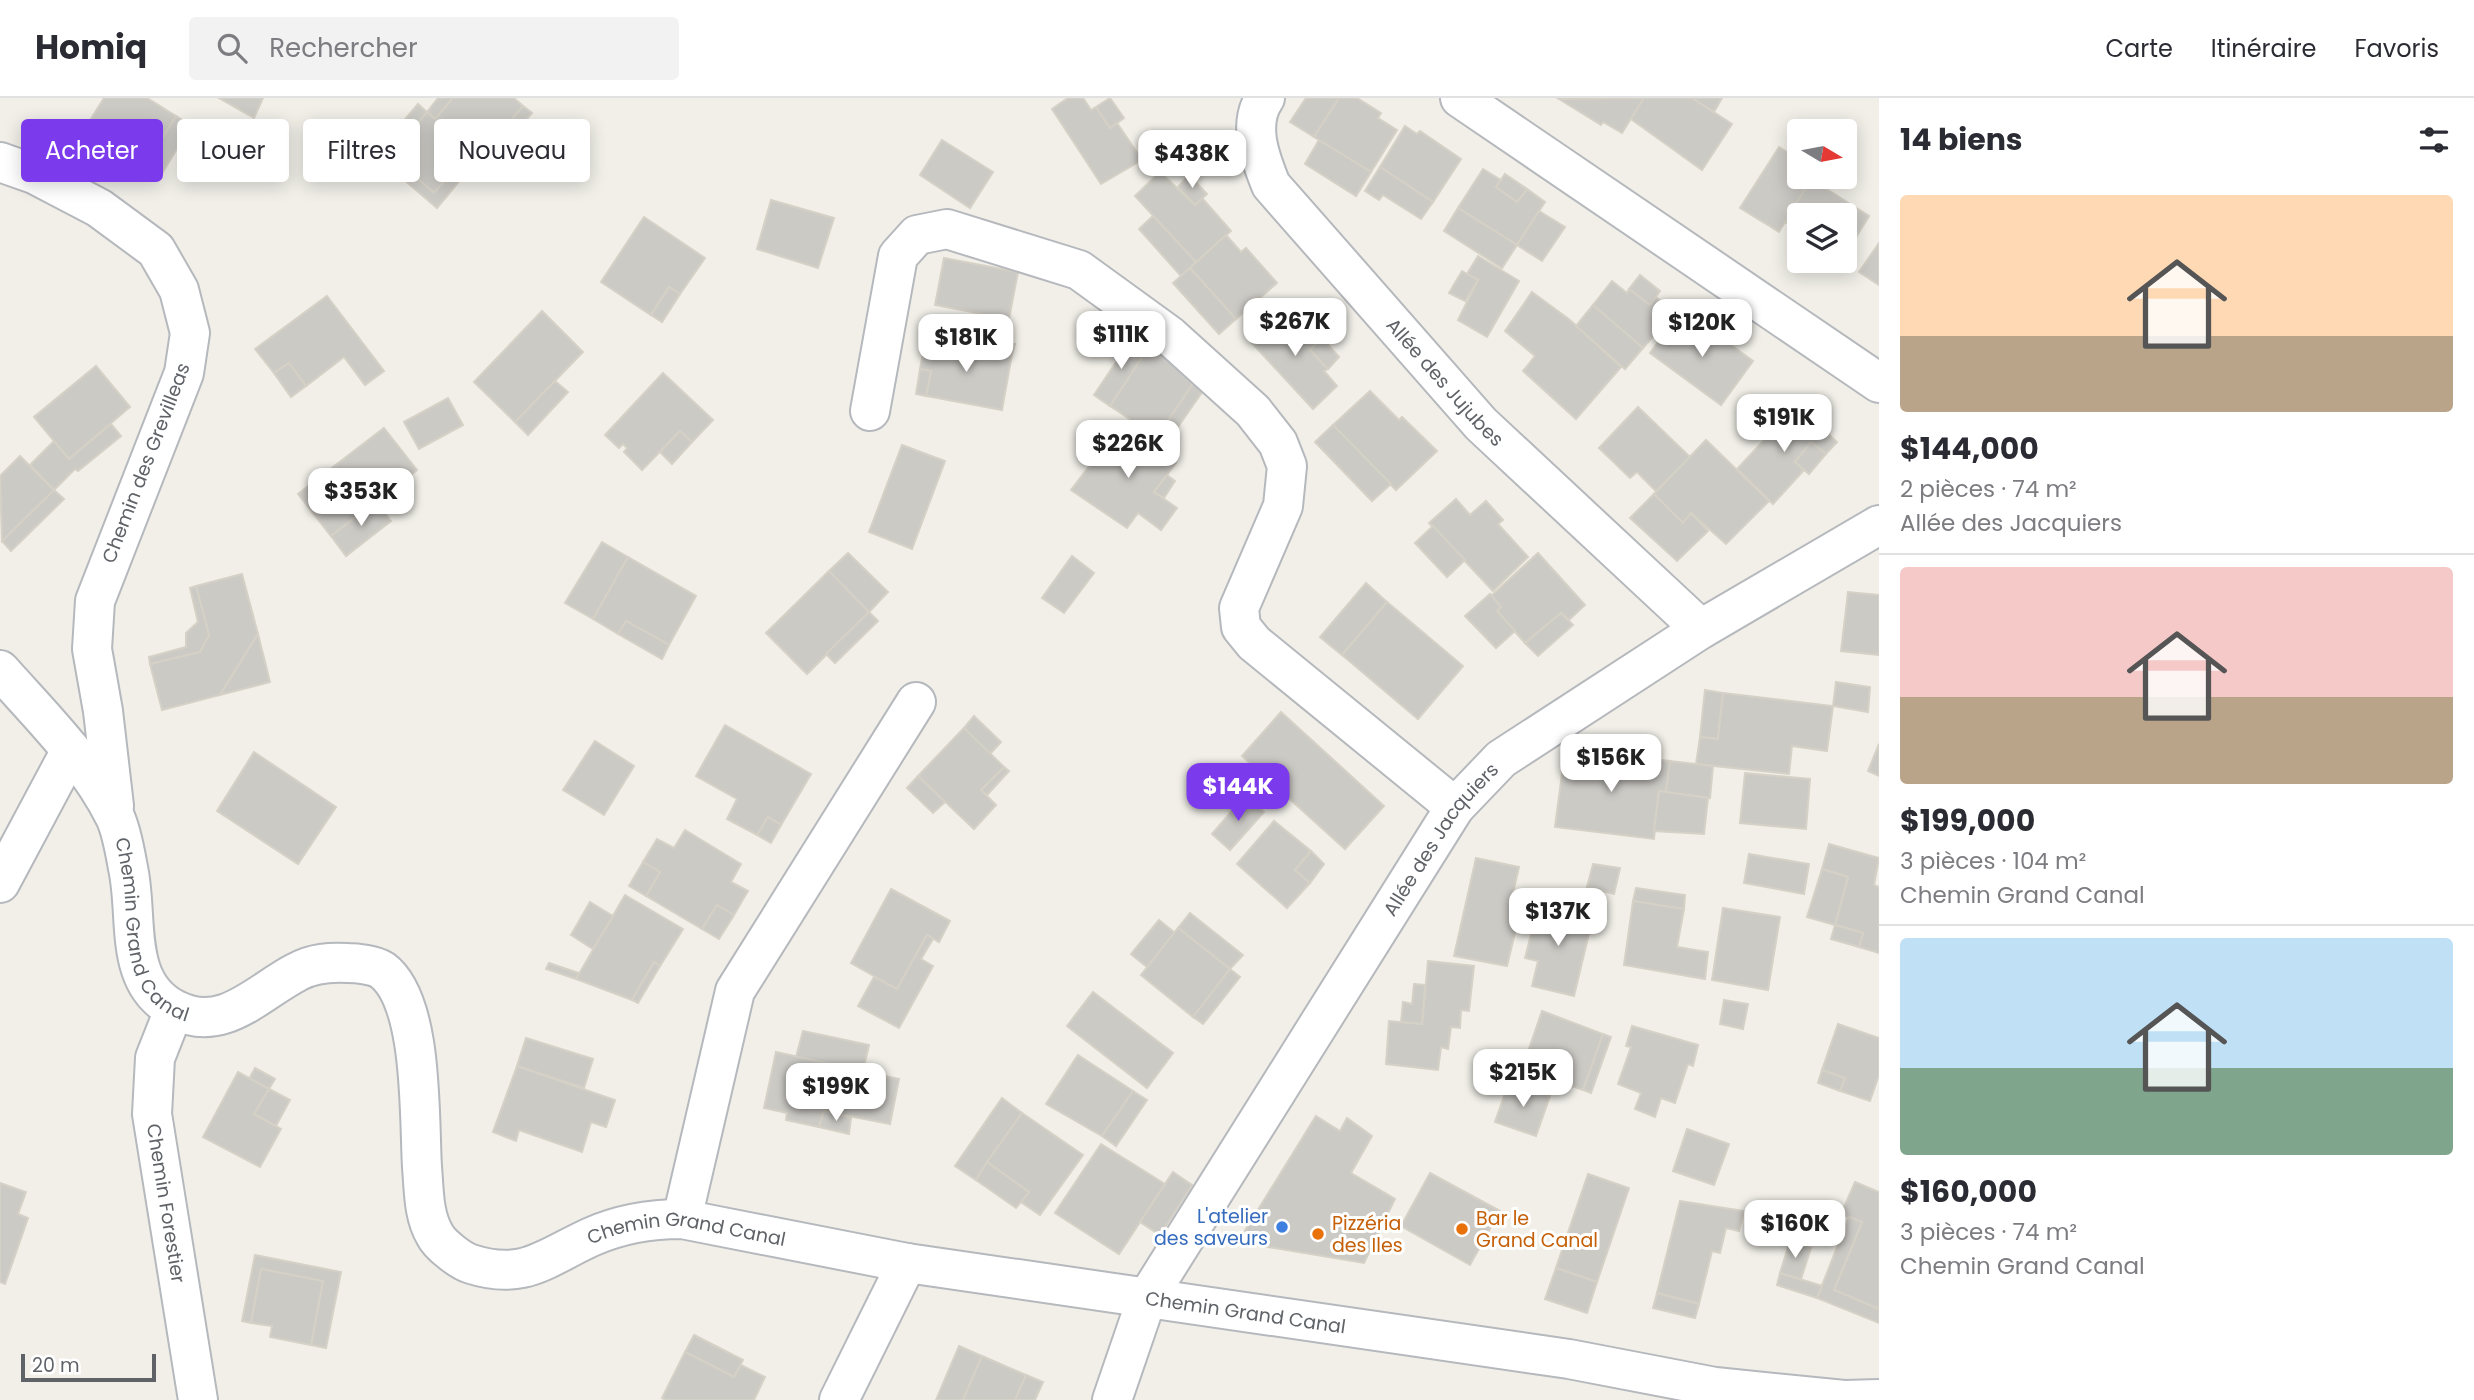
<!DOCTYPE html>
<html lang="fr">
<meta charset="utf-8">
<style>
body{margin:0;font-family:Poppins,sans-serif;background:#f2f2f3;color:#2b2b33;height:100vh;display:flex;flex-direction:column;font-size:26px;white-space:nowrap}
*{box-sizing:border-box;margin:0}
p{font-size:23px;color:#7c7c81}
.icon{flex:none;width:38px;height:38px;fill:none;stroke:currentColor;stroke-width:2;stroke-linecap:round;stroke-linejoin:round}
.map{position:relative;flex:1;overflow:hidden}
.sheet{display:flex;flex-direction:column;background:#fff;width:595px}
.sheet>*{flex:none}
.guide{position:absolute;left:21px;top:21px;width:665px;height:63px;display:flex;gap:14px}
.needle{width:46px;rotate:100deg}
.buttons{position:absolute;left:1787px;top:21px;display:grid;gap:14px}
.buttons a{display:grid;place-items:center;width:70px;height:70px;border-radius:7px;background:#fff;box-shadow:0 4px 18px #0003;font-size:35px}
.scale{position:absolute;left:21px;bottom:18px;width:135px;box-sizing:border-box;padding-left:7px;border:4px solid #5f6368;border-top:0;font-size:19px;line-height:24px;white-space:nowrap;color:#5f6368;-webkit-text-stroke:5px #fff;paint-order:stroke}
.price{position:absolute;translate:-50% -60px;padding:0 16px;border-radius:14px;background:#fff;color:#222;font-size:23px;line-height:46px;filter:drop-shadow(0 2px 4px #0008)}
.price::after{content:'';position:absolute;left:50%;top:42px;width:21px;height:16px;margin-left:-10px;background:inherit;clip-path:polygon(0 0,100% 0,50% 100%)}
.price.active{background:#7c3aed;color:#fff}
ul{padding:0;list-style:none}
li{display:grid;align-content:center;gap:14px;height:371px;padding:0 21px}
li+li{border-top:2px solid #e1e1e2}
li span{display:grid;place-items:center;height:217px;border-radius:7px;color:#555}
li>.icon{margin-inline-start:auto}
span .icon{width:126px;height:126px;fill:#fffc;stroke-width:1}
li b{font-size:30px}
h2{display:flex;justify-content:space-between;align-items:center;height:84px;padding:0 21px;font-size:30px}
.chip{padding:0 24px;border-radius:7px;background:#fff;box-shadow:0 4px 18px #0003;font-size:24px;line-height:63px}
.chip.active{background:#7c3aed;color:#fff}
header{display:flex;align-items:center;gap:42px;box-sizing:border-box;height:98px;padding:0 35px;background:#fff;border-bottom:2px solid #e1e1e2}
header strong{font-size:33px}
nav{display:flex;gap:38px;margin-inline-start:auto;font-size:24px}
.search{width:490px;height:63px;background:#f2f2f3;display:flex;align-items:center;gap:18px;box-sizing:border-box;padding:0 24px;border-radius:7px;color:#7c7c81;font-size:26px}
main{display:flex;flex:1;min-height:0}
.map>svg:first-child{display:block}
</style>
<header>
<strong>Homiq</strong>
<div class="search"><svg class="icon" aria-label="search" viewBox="0 0 24 24"><circle cx="10" cy="10" r="6"/><path d="M15 15l6 6"/></svg>Rechercher</div>
<nav><a>Carte</a><a>Itinéraire</a><a>Favoris</a></nav>
</header>
<main>
<div class="map">
<svg width="1879" height="1302" viewBox="0 0 1879 1302">
<rect width="100%" height="100%" fill="#f1efe8"/>
<g fill="#cccac5" stroke="#d6d1c6" stroke-width="2">
<path d="M104,0H147L176,18L147,65L134,57L120,78L74,48Z"/>
<path d="M219,0H263L254,20Z"/>
<path d="M438,0H453L435,21L427,14Z"/>
<path d="M453,0H514L523,8L476,63L467,56L434,95L391,57L427,14L435,21Z"/>
<path d="M1068,0H1083L1091,12L1096,9L1110,30L1117,25L1142,62L1101,86L1052,11Z"/>
<path d="M1110,0L1124,20L1110,30L1096,9Z"/>
<path d="M1306,0H1339L1314,39L1290,24Z"/>
<path d="M1339,0H1357L1381,15L1378,20L1397,32L1371,74L1314,39Z"/>
<path d="M1644,0L1622,35L1603,24L1601,27L1559,1Z"/>
<path d="M1644,0H1692L1732,26L1702,72L1631,21Z"/>
<path d="M1692,0H1722L1714,14Z"/>
<path d="M418,6L427,14L391,57L434,95L467,56L476,63L437,110L375,57Z"/>
<path d="M523,8L532,15L485,71L476,63Z"/>
<path d="M176,18L191,27L163,74L147,65Z"/>
<path d="M1405,28L1417,36L1420,33L1461,61L1433,104L1380,69Z"/>
<path d="M942,42L993,74L970,110L920,77Z"/>
<path d="M1319,42L1371,74L1356,98L1305,66Z"/>
<path d="M1779,49L1799,61V79H1813L1779,134L1740,110Z"/>
<path d="M1380,69L1433,104L1421,121L1383,97L1379,102L1365,93Z"/>
<path d="M1483,71L1501,82L1496,89L1517,104L1527,91L1545,104L1517,147L1458,110Z"/>
<path d="M1160,74L1195,107L1202,100L1231,133L1196,164L1135,98Z"/>
<path d="M1505,76L1527,91L1517,104L1496,89Z"/>
<path d="M1189,77L1207,96L1195,107L1178,89Z"/>
<path d="M1811,81L1869,118L1844,159V117H1799V133L1785,124Z"/>
<path d="M771,102L834,120L818,170L757,151Z"/>
<path d="M1458,110L1517,147L1502,170L1444,133Z"/>
<path d="M1539,113L1565,129L1542,163L1517,147Z"/>
<path d="M1153,118L1196,164L1181,178L1139,131Z"/>
<path d="M644,119L705,160L680,196L669,189L651,217L601,184Z"/>
<path d="M1226,137L1241,154L1246,150L1277,185L1236,221L1190,170Z"/>
<path d="M1879,145V187L1859,174Z"/>
<path d="M1478,158L1519,183L1487,239L1458,222L1478,182L1467,176Z"/>
<path d="M944,160L1018,174L1009,221L935,207Z"/>
<path d="M1190,170L1236,221L1219,236L1173,185Z"/>
<path d="M1462,173L1478,182L1465,203L1449,195Z"/>
<path d="M1640,177L1660,193L1650,207L1629,191Z"/>
<path d="M1612,183L1627,195L1629,191L1650,207L1656,199L1673,215L1643,250L1593,207Z"/>
<path d="M669,189L680,196L662,224L651,217Z"/>
<path d="M1532,194L1570,222L1621,269L1576,321L1523,273L1535,258L1505,233Z"/>
<path d="M327,198L384,273L365,287L344,259L306,288L289,265L274,275L255,251Z"/>
<path d="M1593,207L1643,250L1625,271L1576,228Z"/>
<path d="M1286,212L1317,245L1310,252L1328,271L1324,273L1337,288L1313,311L1251,244Z"/>
<path d="M542,213L583,254L515,324L474,284Z"/>
<path d="M1679,215L1714,241L1717,237L1753,263L1721,307L1650,255Z"/>
<path d="M929,229L1015,246L1012,256L926,240Z"/>
<path d="M1133,239L1149,249L1110,308L1094,297Z"/>
<path d="M926,240L1012,256L1002,312L926,298L931,273L920,271Z"/>
<path d="M1322,240L1339,259L1328,271L1310,252Z"/>
<path d="M1149,249L1196,281L1157,339L1110,308Z"/>
<path d="M289,265L306,288L291,299L274,275Z"/>
<path d="M96,268L130,309L69,361L34,319Z"/>
<path d="M920,271L931,273L926,298L916,296Z"/>
<path d="M663,275L713,322L692,344L680,333L642,372L624,354L627,350L623,346L619,350L605,337Z"/>
<path d="M1196,281L1207,287L1166,346L1157,339Z"/>
<path d="M555,283L568,294L528,337L515,324Z"/>
<path d="M1370,293L1399,322L1402,319L1437,353L1396,392L1333,327Z"/>
<path d="M448,300L463,327L419,351L404,324Z"/>
<path d="M1797,307L1837,344L1826,356L1811,344L1795,364L1804,372L1773,406L1737,371Z"/>
<path d="M1638,309L1690,359L1656,393L1637,374L1630,380L1599,350Z"/>
<path d="M1122,325L1176,365L1154,394L1177,410L1161,432L1138,415L1127,430L1071,392Z"/>
<path d="M111,326L121,338L78,373L75,371L54,392L30,367L54,343L69,361Z"/>
<path d="M1333,327L1391,386L1372,403L1315,344Z"/>
<path d="M384,330L417,372L331,438L298,396Z"/>
<path d="M680,333L692,344L672,366L660,354Z"/>
<path d="M1706,342L1769,403L1726,446L1691,415L1683,425L1654,396Z"/>
<path d="M1811,344L1826,356L1809,376L1795,364Z"/>
<path d="M902,347L945,363L912,451L869,434Z"/>
<path d="M20,358L54,392L2,443L0,378Z"/>
<path d="M1167,377L1175,383L1164,400L1154,394Z"/>
<path d="M54,392L64,401L11,453L2,443Z"/>
<path d="M1654,396L1683,425L1691,415L1708,433L1677,463L1630,420Z"/>
<path d="M1456,401L1470,417L1486,403L1503,422L1498,426L1528,459L1493,493L1429,425Z"/>
<path d="M376,403L391,423L346,458L331,438Z"/>
<path d="M1433,428L1465,462L1447,479L1415,445Z"/>
<path d="M602,444L628,459L593,521L565,505Z"/>
<path d="M848,455L888,494L869,514L829,473Z"/>
<path d="M1538,455L1585,507L1569,522L1561,515L1525,545L1497,513L1501,509L1491,498Z"/>
<path d="M1072,458L1094,475L1064,515L1042,500Z"/>
<path d="M628,459L696,498L669,547L626,523L618,536L593,521Z"/>
<path d="M829,473L869,514L807,576L766,535Z"/>
<path d="M242,476L258,536L220,597L162,612L150,566L200,554L209,537L196,488Z"/>
<path d="M1366,485L1387,504L1342,557L1320,539Z"/>
<path d="M196,488L209,537L200,554L150,566L149,559L186,549V535L198,524L190,490Z"/>
<path d="M1848,494L1879,497V557L1841,553Z"/>
<path d="M1490,496L1501,509L1497,513L1515,533L1496,550L1465,518Z"/>
<path d="M1387,504L1463,568L1418,621L1342,557Z"/>
<path d="M869,514L878,523L835,565L826,556Z"/>
<path d="M1561,515L1573,527L1538,558L1525,545Z"/>
<path d="M626,523L669,547L662,561L618,536Z"/>
<path d="M258,536L270,584L220,597Z"/>
<path d="M1836,584L1870,589L1868,614L1833,608Z"/>
<path d="M1705,592L1723,595L1718,641L1700,639Z"/>
<path d="M1723,595L1833,608L1827,653L1792,648L1789,676L1696,666L1700,639L1718,641Z"/>
<path d="M1281,614L1384,708L1345,751L1242,658Z"/>
<path d="M974,618L1001,644L990,656L964,630Z"/>
<path d="M725,627L811,676L781,727L768,719L757,737L727,721L737,701L696,678Z"/>
<path d="M964,630L1004,669L981,692L996,707L974,731L918,678Z"/>
<path d="M595,643L634,668L604,717L563,692Z"/>
<path d="M1879,646V678L1868,673Z"/>
<path d="M1565,653L1670,663L1666,694L1659,693L1654,741L1555,729Z"/>
<path d="M254,654L336,709L298,766L217,713Z"/>
<path d="M1670,663L1713,668L1710,700L1666,694Z"/>
<path d="M1004,669L1009,673L987,697L981,692Z"/>
<path d="M1745,675L1810,681L1806,731L1740,725Z"/>
<path d="M918,678L945,704L933,715L907,690Z"/>
<path d="M1659,693L1708,700L1704,736L1654,733Z"/>
<path d="M1245,698L1264,714L1230,752L1212,736Z"/>
<path d="M768,719L781,727L771,745L757,737Z"/>
<path d="M1274,723L1311,753L1295,772L1310,785L1287,810L1237,766Z"/>
<path d="M685,732L741,766L731,784L748,793L734,817L717,807L702,831L646,798L660,774L643,764L657,741L674,750Z"/>
<path d="M1829,746L1879,760L1874,787L1879,789V855L1859,849L1863,835L1835,827L1848,779L1822,771Z"/>
<path d="M1311,753L1324,766L1310,785L1295,772Z"/>
<path d="M1749,756L1809,766L1804,796L1744,785Z"/>
<path d="M1476,760L1519,769L1513,795L1524,797L1507,868L1454,858Z"/>
<path d="M643,764L660,774L646,798L629,788Z"/>
<path d="M1593,766L1620,770L1614,796L1587,789Z"/>
<path d="M1822,771L1848,779L1835,827L1807,819Z"/>
<path d="M1636,790L1685,797L1684,811L1633,803Z"/>
<path d="M891,791L950,823L939,844L927,837L897,891L851,865Z"/>
<path d="M1542,792L1597,805L1593,819L1539,806Z"/>
<path d="M625,797L683,831L660,868L654,864L632,902L576,881Z"/>
<path d="M1633,803L1684,811L1677,849L1708,854L1705,881L1624,867Z"/>
<path d="M590,804L613,818L593,851L571,837Z"/>
<path d="M1539,806L1593,819L1574,898L1532,888L1538,863L1525,860Z"/>
<path d="M717,807L734,817L719,841L702,831Z"/>
<path d="M1723,810L1780,819L1768,892L1712,882Z"/>
<path d="M1190,815L1243,857L1230,871L1178,830Z"/>
<path d="M1159,822L1175,835L1147,869L1131,856Z"/>
<path d="M1835,827L1863,835L1859,849L1831,841Z"/>
<path d="M1178,830L1230,871L1193,919L1141,877Z"/>
<path d="M927,837L933,841L921,861L933,868L899,930L858,908L874,879L897,891Z"/>
<path d="M1428,863L1474,868L1469,913L1461,912L1460,930L1451,929L1448,951L1441,949L1438,972L1386,966L1389,923L1422,926Z"/>
<path d="M654,864L660,868L638,905L632,902Z"/>
<path d="M549,865L579,875L576,881L546,871Z"/>
<path d="M1230,871L1240,879L1203,926L1193,919Z"/>
<path d="M1414,886L1425,887L1422,926L1401,924L1403,904L1412,906Z"/>
<path d="M1093,894L1173,955L1147,990L1067,928Z"/>
<path d="M1724,902L1748,906L1743,931L1720,926Z"/>
<path d="M1542,913L1603,936L1583,992L1522,971Z"/>
<path d="M1838,926L1879,940V977L1870,1003L1840,993L1845,980L1822,972Z"/>
<path d="M1632,928L1698,947L1693,968L1688,966L1675,1005L1661,1000L1655,1019L1635,1011L1641,995L1618,986L1631,949L1626,948Z"/>
<path d="M803,933L869,947L863,973L796,959Z"/>
<path d="M1603,936L1611,939L1591,995L1583,992Z"/>
<path d="M526,940L593,961L584,990L517,968Z"/>
<path d="M776,954L899,981L890,1026L824,1013L819,1029L786,1022L787,1015L764,1010Z"/>
<path d="M1078,957L1133,993L1102,1038L1046,1006Z"/>
<path d="M517,968L615,1002L606,1029L591,1024L582,1054L519,1032L516,1043L493,1034Z"/>
<path d="M255,970L275,981L269,991L249,981Z"/>
<path d="M1822,972L1845,980L1840,993L1818,985Z"/>
<path d="M238,974L269,991L254,1016L281,1031L260,1069L203,1039Z"/>
<path d="M1509,984L1550,998L1536,1038L1495,1024Z"/>
<path d="M269,991L290,1002L276,1028L254,1016Z"/>
<path d="M1133,993L1147,1002L1116,1048L1102,1038Z"/>
<path d="M1002,1000L1022,1015L976,1082L955,1068Z"/>
<path d="M824,1013L851,1020L849,1036L819,1029Z"/>
<path d="M1022,1015L1083,1057L1040,1117L1021,1104L1029,1094L987,1064Z"/>
<path d="M1316,1018L1340,1033L1347,1020L1372,1038L1351,1075L1395,1101L1364,1165L1238,1144Z"/>
<path d="M1687,1031L1729,1046L1714,1087L1673,1073Z"/>
<path d="M1101,1046L1165,1086L1119,1156L1055,1115Z"/>
<path d="M987,1064L1029,1094L1016,1110L976,1082Z"/>
<path d="M1173,1074L1192,1087L1160,1137L1140,1124Z"/>
<path d="M1430,1075L1500,1113L1470,1167L1401,1128Z"/>
<path d="M1588,1076L1629,1090L1597,1184L1556,1170Z"/>
<path d="M1855,1084L1879,1094V1211L1834,1192L1862,1124L1841,1116Z"/>
<path d="M0,1085L26,1094L18,1116L28,1120L5,1186L0,1184Z"/>
<path d="M1680,1103L1744,1113L1739,1133L1726,1130L1720,1155L1712,1153L1699,1206L1657,1195Z"/>
<path d="M1849,1119L1862,1124L1834,1192L1879,1211V1225L1817,1200Z"/>
<path d="M1790,1143L1811,1150L1801,1181L1780,1175Z"/>
<path d="M255,1157L341,1174L326,1250L311,1247L323,1183L261,1171L251,1225L242,1223Z"/>
<path d="M1556,1170L1597,1184L1587,1215L1545,1201Z"/>
<path d="M261,1171L323,1183L311,1247L270,1239L272,1228L251,1225Z"/>
<path d="M1780,1175L1822,1188L1817,1200L1777,1187Z"/>
<path d="M1657,1195L1699,1206L1695,1220L1653,1210Z"/>
<path d="M694,1237L743,1262L734,1279L685,1254Z"/>
<path d="M959,1248L982,1258L963,1302H936Z"/>
<path d="M685,1254L734,1279L741,1267L765,1279L754,1302H666L662,1300Z"/>
<path d="M982,1258L1026,1277L1015,1302H963Z"/>
<path d="M1026,1277L1043,1284L1035,1302H1015Z"/>
</g>
<g fill="none" stroke-linecap="round" stroke-linejoin="round">
<defs>
<g id="minor">
<path id="s1" d="M1265,0C1247,26 1260,60 1271,87L1481,326L1701,531"/>
<path d="M1460,0L1879,285"/>
<path d="M0,64L34,76L99,110L156,152L179,192L190,235L184,275L95,503L92,551L103,613L114,708"/>
<path d="M870,313L898,158L917,137L947,131L1079,172L1170,238L1253,313L1278,345L1287,368L1283,408L1239,510L1241,529L1254,545L1455,709"/>
<path id="s2" d="M0,572C41,618 88,664 115,719C122,734 125,754 128,770C139,819 122,886 176,912C223,936 258,894 297,874C313,865 330,864 348,865C357,865 374,867 382,872C424,903 419,1020 422,1069C424,1091 423,1117 435,1137C440,1147 461,1163 471,1166C524,1183 545,1160 591,1139C620,1126 650,1121 682,1121L907,1165L1569,1261L1715,1289L1844,1302"/>
<path d="M0,785L71,652"/>
<path id="s3" d="M174,912L155,960L152,1016L198,1302"/>
<path d="M682,1121L735,893L916,604"/>
<path d="M839,1302L907,1165"/>
<path id="s4" d="M1112,1302L1147,1200L1455,709L1501,661L1701,531L1879,427"/>
<path d="M1845,1302L1879,1301"/>
</g>
</defs>
<use href="#minor" stroke="#b5b8bc" stroke-width="42"/>
<use href="#minor" stroke="#fff" stroke-width="38"/>
</g>
<circle fill="#3f7fe0" stroke="#fff" stroke-width="2.5" cx="1282" cy="1129" r="7"/>
<g fill="#e8710a" stroke="#fff" stroke-width="2.5">
<circle cx="1462" cy="1131" r="7"/>
<circle cx="1318" cy="1136" r="7"/>
</g>
<g text-anchor="middle" dominant-baseline="central" stroke-width="6" stroke-linejoin="round" paint-order="stroke">
<g font-size="19" fill="#5f6368" stroke="#fff">
<text stroke="none"><textPath href="#s1" startOffset="354">Allée des Jujubes</textPath></text>
<text transform="translate(146 365) rotate(-69)">Chemin des Grevilleas</text>
<text stroke="none"><textPath href="#s4" startOffset="653">Allée des Jacquiers</textPath></text>
<text stroke="none"><textPath href="#s2" startOffset="310">Chemin Grand Canal</textPath></text>
<text stroke="none"><textPath href="#s3" startOffset="198">Chemin Forestier</textPath></text>
<text stroke="none"><textPath href="#s2" startOffset="1167">Chemin Grand Canal</textPath></text>
<text stroke="none"><textPath href="#s2" startOffset="1734">Chemin Grand Canal</textPath></text>
</g>
<g font-size="19" fill="#366cbe" stroke="#fff" text-anchor="end">
<text x="1268" y="1118">L'atelier<tspan x="1268" dy="22">des saveurs</tspan></text>
</g>
<g font-size="19" fill="#c56008" stroke="#fff" text-anchor="start">
<text x="1476" y="1120">Bar le<tspan x="1476" dy="22">Grand Canal</tspan></text>
<text x="1332" y="1125">Pizzéria<tspan x="1332" dy="22">des Iles</tspan></text>
</g>
</g>
</svg>
<div class="buttons">
<a><svg class="needle" viewBox="-14 -14 28 28"><path d="M0-13l5 13h-10z" fill="#e53935"/><path d="M0 13l5-13h-10z" fill="#7c7c81"/></svg></a>
<a><svg class="icon" aria-label="layers" viewBox="0 0 24 24"><path d="M12 4l9 5-9 5-9-5zM3 14l9 5 9-5"/></svg></a>
</div>
<div class="scale">20 m</div>
<b class="price" style="left:1192px;top:92px">$438K</b>
<b class="price" style="left:1295px;top:260px">$267K</b>
<b class="price" style="left:1702px;top:261px">$120K</b>
<b class="price" style="left:1121px;top:273px">$111K</b>
<b class="price" style="left:966px;top:276px">$181K</b>
<b class="price" style="left:1784px;top:356px">$191K</b>
<b class="price" style="left:1128px;top:382px">$226K</b>
<b class="price" style="left:361px;top:430px">$353K</b>
<b class="price" style="left:1611px;top:696px">$156K</b>
<b class="price active" style="left:1238px;top:725px">$144K</b>
<b class="price" style="left:1558px;top:850px">$137K</b>
<b class="price" style="left:1523px;top:1011px">$215K</b>
<b class="price" style="left:836px;top:1025px">$199K</b>
<b class="price" style="left:1795px;top:1162px">$160K</b>
<div class="guide">
<a class="chip active">Acheter</a>
<a class="chip">Louer</a>
<a class="chip">Filtres</a>
<a class="chip">Nouveau</a>
</div>
</div>
<section class="sheet">
<h2>14 biens<svg class="icon" aria-label="filters" viewBox="0 0 24 24"><path d="M4 7h16M4 17h16"/><circle cx="9" cy="7" r="2"/><circle cx="15" cy="17" r="2"/></svg></h2>
<ul>
<li><span style="background:linear-gradient(#ffd9b3 65%,#b9a48a 0)"><svg class="icon" aria-label="home" viewBox="0 0 24 24"><path d="M3 11l9-7 9 7M6 9v11h12V9"/></svg></span><div><b>$144,000</b><p>2 pièces · 74 m²</p><p>Allée des Jacquiers</p></div></li>
<li><span style="background:linear-gradient(#f6c9c9 60%,#b9a48a 0)"><svg class="icon" aria-label="home" viewBox="0 0 24 24"><path d="M3 11l9-7 9 7M6 9v11h12V9"/></svg></span><div><b>$199,000</b><p>3 pièces · 104 m²</p><p>Chemin Grand Canal</p></div></li>
<li><span style="background:linear-gradient(#bfe0f5 60%,#7fa58c 0)"><svg class="icon" aria-label="home" viewBox="0 0 24 24"><path d="M3 11l9-7 9 7M6 9v11h12V9"/></svg></span><div><b>$160,000</b><p>3 pièces · 74 m²</p><p>Chemin Grand Canal</p></div></li>
</ul>
</section>
</main>
